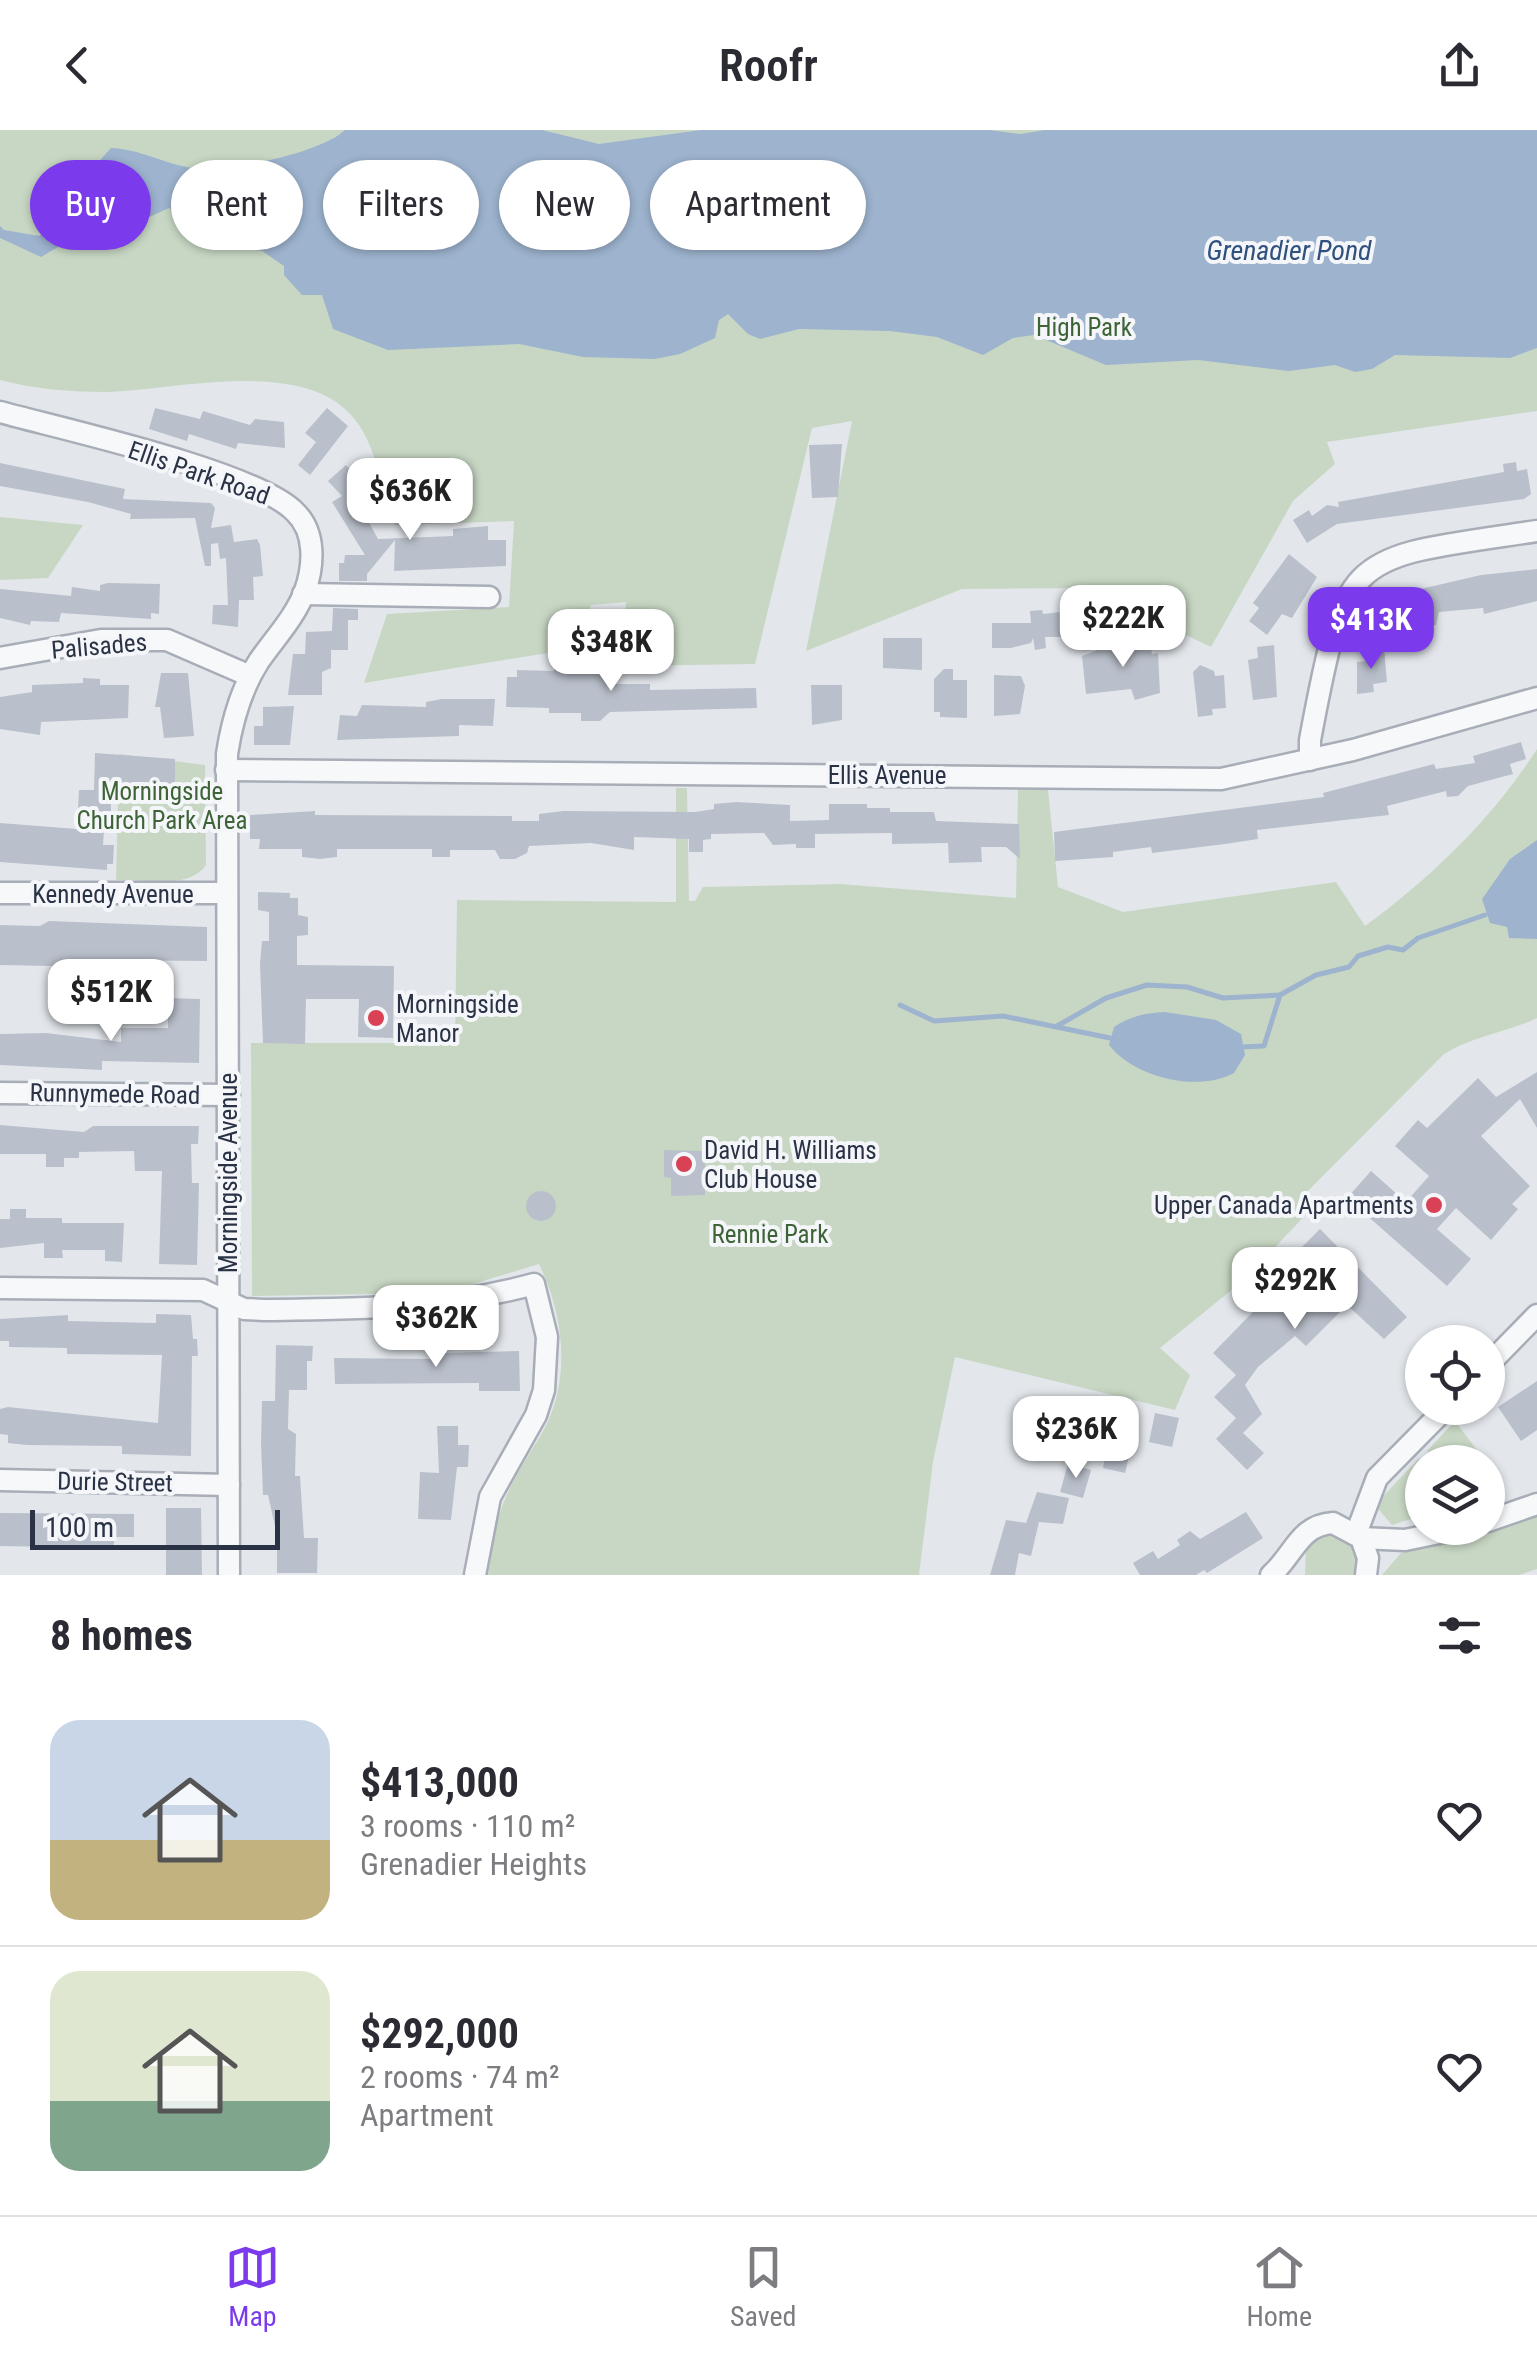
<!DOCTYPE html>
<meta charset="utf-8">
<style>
body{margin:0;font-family:"Roboto Condensed",sans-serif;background:#f2f2f3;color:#2b2b33;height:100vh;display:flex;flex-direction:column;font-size:38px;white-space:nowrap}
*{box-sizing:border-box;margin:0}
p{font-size:32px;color:#7c7c81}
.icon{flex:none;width:55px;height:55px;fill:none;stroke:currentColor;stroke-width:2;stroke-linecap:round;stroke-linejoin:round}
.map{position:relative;height:1445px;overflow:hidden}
.side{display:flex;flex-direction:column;background:#fff;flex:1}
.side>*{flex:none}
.top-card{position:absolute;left:30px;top:30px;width:1000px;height:90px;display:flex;gap:20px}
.controls{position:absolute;left:1405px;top:1195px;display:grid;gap:20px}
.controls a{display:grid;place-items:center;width:100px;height:100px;border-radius:50%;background:#fff;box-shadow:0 2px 8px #0004;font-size:50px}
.scale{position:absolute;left:30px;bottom:25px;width:250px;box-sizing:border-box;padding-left:10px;border:5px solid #2a3346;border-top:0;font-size:28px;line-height:35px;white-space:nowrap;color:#2a3346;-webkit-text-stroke:8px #f4f6f9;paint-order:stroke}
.price{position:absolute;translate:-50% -85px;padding:0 22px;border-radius:20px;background:#fff;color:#222;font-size:32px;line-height:65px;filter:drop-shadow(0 2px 5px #0008)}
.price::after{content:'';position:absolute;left:50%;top:60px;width:30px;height:22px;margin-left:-15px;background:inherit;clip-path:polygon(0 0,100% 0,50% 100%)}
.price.selected{background:#7c3aed;color:#fff}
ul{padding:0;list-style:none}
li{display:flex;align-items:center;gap:30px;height:250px;padding:0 50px}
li+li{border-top:2px solid #e1e1e2}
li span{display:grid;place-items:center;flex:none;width:280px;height:200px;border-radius:30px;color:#555}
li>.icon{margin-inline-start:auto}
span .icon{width:120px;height:120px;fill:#fffc;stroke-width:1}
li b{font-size:42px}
h2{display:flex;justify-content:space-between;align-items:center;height:120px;padding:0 50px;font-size:42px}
.pill{padding:0 35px;border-radius:45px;background:#fff;box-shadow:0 2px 8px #0004;font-size:35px;line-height:90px}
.pill.selected{background:#7c3aed;color:#fff}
header{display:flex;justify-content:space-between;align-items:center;height:130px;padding:0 50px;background:#fff;font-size:45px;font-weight:600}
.dock{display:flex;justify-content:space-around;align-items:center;height:140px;border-top:2px solid #e1e1e2;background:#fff;font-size:28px;color:#7c7c81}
.dock a{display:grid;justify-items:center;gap:5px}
.dock .selected{color:#7c3aed}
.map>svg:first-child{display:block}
</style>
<header><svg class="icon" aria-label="back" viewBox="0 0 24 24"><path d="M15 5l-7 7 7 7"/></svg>Roofr<svg class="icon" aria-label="share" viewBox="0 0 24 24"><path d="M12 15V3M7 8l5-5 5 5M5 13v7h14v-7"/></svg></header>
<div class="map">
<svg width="1537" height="1445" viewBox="0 0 1537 1445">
<rect width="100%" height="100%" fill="#e3e7ec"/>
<g fill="#c8d7c4">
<path d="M0,0H1537V281L1327,312L1335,334L1293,371L1211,517L1086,458L962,459L806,521L852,291L812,298L755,534L623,536L626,472L591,475L578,518L364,553L387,484L509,477L514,391L395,395C384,365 377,322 359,295C312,223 175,261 106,262C70,262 34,259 0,250Z"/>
<path d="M0,387L83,395L48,448L0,450Z"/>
<path d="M1537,619V888C1506,903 1473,906 1444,924L1305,1064L1315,1075L1244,1150L1160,1218L1190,1245L1175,1280L955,1227L933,1332L919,1445H488C491,1422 494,1399 502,1377C511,1351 528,1327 542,1303C572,1251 564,1185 539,1134L444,1163L252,1166L251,913H455L457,770L676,772V658H687L689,771H695L703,757L840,754L1016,768L1018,659L1048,660L1058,757L1123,782L1336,752L1365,796C1430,749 1494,687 1537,619Z"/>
<path d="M119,624L205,635L206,735C189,760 144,749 116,750Z"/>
<path d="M1455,1291L1486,1332H1422V1391L1420,1386L1392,1395L1375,1375L1419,1328L1423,1332L1430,1325L1427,1321Z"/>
<path d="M1537,1386V1439L1519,1445H1382L1401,1423Z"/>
<path d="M1333,1404L1354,1418L1358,1430L1354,1445H1305L1306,1418L1315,1409Z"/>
</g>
<g fill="#9db3ce">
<path d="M345,0H542L599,14L701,0H989L1021,4L1045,0H1537V218L1510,228L1395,225L1372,239L1355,242L1335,235L1289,241L1198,230L1106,235L1034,205L1013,208L983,225L937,207L890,201L799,199L760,209L748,204L728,184L719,190L715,208L680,224L655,229L583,227L519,214L388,220L333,199L322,165H302L284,145V136L262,121L214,115L212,90L192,78L176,84L169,78L147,88L119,86L82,112L68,111L41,127L0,108V96L4,100L39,106L86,81L98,58L94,37L111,18C139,19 160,32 187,37C221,44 320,24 345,0Z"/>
<path d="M1537,710V809L1509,808L1507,797L1490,793L1482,769L1510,729Z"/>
<path d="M1165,882L1216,890L1241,904L1245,925L1234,943C1196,963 1134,947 1109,915L1114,897C1131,886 1145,883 1165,882Z"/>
</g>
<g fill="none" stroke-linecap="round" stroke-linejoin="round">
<g stroke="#9db3ce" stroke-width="5">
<path d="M900,875L934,891L1003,886L1110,908"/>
<path d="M1057,896L1106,868L1147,855L1187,857L1223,868L1280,865L1316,845L1349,837L1358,826L1388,817L1403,820L1418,808L1485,785"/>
<path d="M1241,917L1264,916L1280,865"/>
</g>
</g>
<g fill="#bac0cb">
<path d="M155,278L200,289L203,281L250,295L255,289L284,292L285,318L238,313L236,319L189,304L187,311L149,299Z"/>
<path d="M327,278L348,296L310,345L298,335L316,312L305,303Z"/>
<path d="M842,314L838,367L812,368L809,315Z"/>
<path d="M1516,332L1517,341L1527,339L1531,364L1524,369L1337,394L1307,413L1293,390L1309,380L1312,386L1327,375L1339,377L1338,372L1504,342L1503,334Z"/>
<path d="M0,333L125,359L123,369L211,373L215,378L211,398L231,395L234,412L257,409L260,415L263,446L253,447L254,470H239L238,497L212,494L213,475H228L226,428L220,429L218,413L211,414V436H205L195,388L130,389L131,384L88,372L0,356Z"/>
<path d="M346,335L357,348L349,356L378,409L453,406V399L488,396V410H506V436L394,441L395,410L367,444V451H339V433H344L345,425H365L332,372L342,366L328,351Z"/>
<path d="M1289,424L1317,447L1292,488L1282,484L1267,505L1249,491L1259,478L1253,473Z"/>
<path d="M1537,439V471L1484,484L1483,478L1439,482L1436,495L1413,498L1415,512L1383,518L1379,484L1414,477L1412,461L1481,445Z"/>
<path d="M108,453L160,454L159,484L151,483V489L61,483L59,492L31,491L30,495L0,488V459L71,466L72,457L100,461V455Z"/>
<path d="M333,478L358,479V490H348V520H331V538L322,542V565H288L293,524H305L306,502L332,501Z"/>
<path d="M1042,480L1043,484L1069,481L1072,507H1045L1046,518L1035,520L1033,508L1031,513L1011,518H992V493H1031L1030,481Z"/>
<path d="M1149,507L1152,524L1158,523L1160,563L1135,570L1131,559L1086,564L1082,526L1098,520L1134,521L1132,509Z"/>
<path d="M883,508H922V540L883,538Z"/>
<path d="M1274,515L1277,567L1253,570L1248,530L1258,528L1257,517Z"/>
<path d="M1384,519L1387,552L1373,554L1374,562L1357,564V532L1369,531L1368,521Z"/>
<path d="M554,531L606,536V544H615V554H650V560L756,558L757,578L610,582L600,591H581V583H549V578L506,577L507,547H517V540L554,541Z"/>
<path d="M1200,535L1214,541L1215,546L1224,545L1226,578L1212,579L1213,585L1198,587L1193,542Z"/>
<path d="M944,539H953V550H967V588L940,587V582H934V549Z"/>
<path d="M161,543H188L194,606L164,608L160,577H155Z"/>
<path d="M994,545L1021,546L1025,556L1020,584L994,586Z"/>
<path d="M83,548L100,549V555H129L128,588L41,592L40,605L0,599V567L32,562V555L83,553Z"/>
<path d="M811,555H842V590L812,595Z"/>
<path d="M442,569H495L493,596L459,595V606L337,610L340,585L357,586L362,575L426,577V572Z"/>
<path d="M294,576L290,615H254V596H263V577Z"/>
<path d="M1521,612L1526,629L1510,634L1513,644L1468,656L1458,666L1447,667L1446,661L1387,676L1389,685L1257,700L1258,709L1225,714L1152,723L1151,717L1113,722V727L1055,731L1054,702L1324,667L1323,663L1434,634L1436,639L1475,633L1473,626Z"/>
<path d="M95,623L175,629V663H126L125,673H111V683H105L103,715H114L113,734H107V740L0,732V693L77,699L79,660H94Z"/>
<path d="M736,672L790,675V691L829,690V674H867V678H890V682H934L936,691L1019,694L1020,729L1006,717H981L982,732L949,733L948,713L892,714V703L815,704V718H796V714L773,715L764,703L711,704V709L703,710V722H689V709L634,707V720L591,713L529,716L527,723L515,729H500L495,720H450V727H432V719H337V727L320,729L302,727V719H259L260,709H250V685L315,681V685L512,686V691H539V684L563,681L695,682L714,679V674Z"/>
<path d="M258,762L290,763V768H298V785L308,787V805L297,806V835L394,836L393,908L358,907L359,869H306L305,914L263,913L260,834L262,811H269V782L258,780Z"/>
<path d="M49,791L207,797V831L101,830V837L0,835V795L40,796Z"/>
<path d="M168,868L200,869L199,933L102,931V940L0,935V904L46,903L121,912V898H168Z"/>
<path d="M1537,942V998L1520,969L1481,1006L1530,1056L1512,1074L1518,1079L1491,1110L1456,1078L1437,1099L1471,1129L1447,1156L1347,1068L1371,1041L1406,1072L1429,1046L1395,1016L1418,990L1427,998L1478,948L1496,967Z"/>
<path d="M0,995L84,1002L93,996H199L198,1014H191L192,1053H199L197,1135L159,1134L162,1041H135L134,1021L79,1022V1028H64V1037H46V1024H0Z"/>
<path d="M664,1020L705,1021V1065L671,1066V1048L664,1047Z"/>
<circle cx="541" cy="1076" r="15"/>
<path d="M10,1079H26V1088H62V1093H124L122,1132L105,1131V1120H62L63,1128H44V1113L0,1118V1089H10Z"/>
<path d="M1320,1099L1407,1187L1384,1209L1347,1175L1306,1216L1295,1206L1258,1237L1245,1255L1262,1284L1243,1303L1264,1323L1247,1340L1216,1309L1236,1288L1214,1267L1236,1245L1213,1223L1276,1158L1297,1176L1323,1151L1297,1122Z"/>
<path d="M156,1184L191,1185L193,1209H197L198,1226H192L191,1326L122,1324V1316L27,1315L8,1313V1305L0,1304V1279L8,1277L158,1293L162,1225L67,1224V1218L9,1217V1211H0V1189L68,1185V1191L156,1193Z"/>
<path d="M276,1215L313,1216L312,1231H307V1260H289L288,1299L296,1304L295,1346H300L304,1408H318L317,1443H277V1405L268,1365H263L261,1314L262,1271H275Z"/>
<path d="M519,1221L520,1261H479V1253L335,1254L334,1228L434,1229L445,1223Z"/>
<path d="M1537,1251V1300L1521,1311L1498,1277Z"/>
<path d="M1155,1283L1179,1288L1172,1317L1149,1312Z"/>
<path d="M437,1296H458V1315H469L468,1337H457L451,1390L418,1389L420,1342L439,1343Z"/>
<path d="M1109,1309L1132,1314L1125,1343L1103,1338Z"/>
<path d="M1068,1334L1091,1340L1083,1368L1060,1362Z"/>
<path d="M1037,1362L1069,1368L1063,1394L1039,1392L1031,1426L1019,1423L1015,1445H990L1006,1390L1026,1393Z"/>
<path d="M166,1378H201L202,1445H166Z"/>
<path d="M1246,1382L1263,1408L1207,1443L1204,1440L1196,1445H1140L1133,1433L1153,1421L1158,1429L1180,1415L1177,1410L1190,1401L1200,1409Z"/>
<path d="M0,1383L134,1384V1407H115L113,1418L0,1416Z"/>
</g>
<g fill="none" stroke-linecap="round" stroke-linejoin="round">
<defs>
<g id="minor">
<path d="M0,282C62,299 257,342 295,382C316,402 314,435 305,461C295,487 275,508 259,531C241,559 232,591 227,624L229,1445"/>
<path d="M303,464L489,467"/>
<path d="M0,528L101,510H167L250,546"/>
<path d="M1310,630V610C1346,417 1349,429 1537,401"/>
<path d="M226,640L1221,649L1353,620L1537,568"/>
<path d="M0,763H225"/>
<path d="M0,963L229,965"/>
<path d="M0,1158L203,1160L244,1179L264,1180C357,1179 443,1179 534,1154L547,1207L544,1260L536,1285L490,1367L475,1445"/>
<path d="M1488,1235L1537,1185"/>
<path d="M0,1350L229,1355"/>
<path d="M1488,1391L1537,1374"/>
<path d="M1356,1404L1377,1348L1446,1278"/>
<path d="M1361,1408L1405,1410L1463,1398"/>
<path d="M1271,1445C1294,1425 1299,1395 1333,1393L1361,1408L1368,1428L1366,1445"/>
</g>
</defs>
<use href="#minor" stroke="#a8adb7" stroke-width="25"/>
<use href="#minor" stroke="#f7f8fa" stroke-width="20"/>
</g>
<g fill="#d84254" stroke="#f4f6f9" stroke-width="4">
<circle cx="376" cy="888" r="10"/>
<circle cx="684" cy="1034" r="10"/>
<circle cx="1434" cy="1075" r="10"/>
</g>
<g text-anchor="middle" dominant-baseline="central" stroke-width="8" stroke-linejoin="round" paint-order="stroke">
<g font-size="25" fill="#3d6336" stroke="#f4f6f9">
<text x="1084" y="197">High Park</text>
<text x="162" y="661">Morningside<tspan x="162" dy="29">Church Park Area</tspan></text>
<text x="770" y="1104">Rennie Park</text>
</g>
<g font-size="25" fill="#2a3346" stroke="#f4f6f9">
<text transform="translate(199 343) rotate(19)">Ellis Park Road</text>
<text transform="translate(99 516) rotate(-5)">Palisades</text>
<text x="887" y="645">Ellis Avenue</text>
<text x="113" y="764">Kennedy Avenue</text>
<text transform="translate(115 964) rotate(1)">Runnymede Road</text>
<text transform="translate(228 1043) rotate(-90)">Morningside Avenue</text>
<text transform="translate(115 1352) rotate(1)">Durie Street</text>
</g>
<g font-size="25" fill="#2a3346" stroke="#f4f6f9" text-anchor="start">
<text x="396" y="874">Morningside<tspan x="396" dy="29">Manor</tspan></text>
<text x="704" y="1020">David H. Williams<tspan x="704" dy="29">Club House</tspan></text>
<text x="1414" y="1075" text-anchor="end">Upper Canada Apartments</text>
</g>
<g font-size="28" font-style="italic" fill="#30517e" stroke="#f4f6f9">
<text x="1289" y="120">Grenadier Pond</text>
</g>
</g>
</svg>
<div class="controls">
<a><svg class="icon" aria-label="locate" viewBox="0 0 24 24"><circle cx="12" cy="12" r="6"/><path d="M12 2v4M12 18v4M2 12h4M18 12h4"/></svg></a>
<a><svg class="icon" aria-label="layers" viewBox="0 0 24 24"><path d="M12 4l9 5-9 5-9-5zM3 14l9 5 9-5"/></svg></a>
</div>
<div class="scale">100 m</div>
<b class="price" style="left:410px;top:413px">$636K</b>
<b class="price" style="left:1123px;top:540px">$222K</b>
<b class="price selected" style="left:1371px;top:542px">$413K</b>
<b class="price" style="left:611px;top:564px">$348K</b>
<b class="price" style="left:111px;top:914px">$512K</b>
<b class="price" style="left:1295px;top:1202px">$292K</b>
<b class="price" style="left:436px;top:1240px">$362K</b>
<b class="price" style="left:1076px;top:1351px">$236K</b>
<div class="top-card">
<a class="pill selected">Buy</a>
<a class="pill">Rent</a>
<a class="pill">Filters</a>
<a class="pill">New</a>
<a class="pill">Apartment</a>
</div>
</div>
<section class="side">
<h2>8 homes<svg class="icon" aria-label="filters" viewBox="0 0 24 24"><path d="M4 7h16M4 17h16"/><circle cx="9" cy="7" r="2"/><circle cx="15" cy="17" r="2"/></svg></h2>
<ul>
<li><span style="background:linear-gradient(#c9d6e8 60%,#c2b280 0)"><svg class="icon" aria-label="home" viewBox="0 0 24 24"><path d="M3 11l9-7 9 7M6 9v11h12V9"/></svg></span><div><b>$413,000</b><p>3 rooms · 110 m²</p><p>Grenadier Heights</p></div><svg class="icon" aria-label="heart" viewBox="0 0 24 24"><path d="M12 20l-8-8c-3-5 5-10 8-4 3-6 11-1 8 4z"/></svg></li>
<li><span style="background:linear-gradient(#dfe7d0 65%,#7fa58c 0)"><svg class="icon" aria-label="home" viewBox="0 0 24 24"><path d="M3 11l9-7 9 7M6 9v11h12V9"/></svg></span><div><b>$292,000</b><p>2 rooms · 74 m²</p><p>Apartment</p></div><svg class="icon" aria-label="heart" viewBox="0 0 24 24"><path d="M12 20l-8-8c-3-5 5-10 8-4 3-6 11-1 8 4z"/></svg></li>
</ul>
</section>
<nav class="dock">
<a class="selected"><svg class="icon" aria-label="map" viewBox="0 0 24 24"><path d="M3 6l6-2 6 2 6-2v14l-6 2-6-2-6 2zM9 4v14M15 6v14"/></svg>Map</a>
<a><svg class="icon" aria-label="saved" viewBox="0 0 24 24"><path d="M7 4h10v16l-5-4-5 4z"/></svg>Saved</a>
<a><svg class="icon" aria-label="home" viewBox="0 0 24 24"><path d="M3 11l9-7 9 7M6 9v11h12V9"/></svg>Home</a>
</nav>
